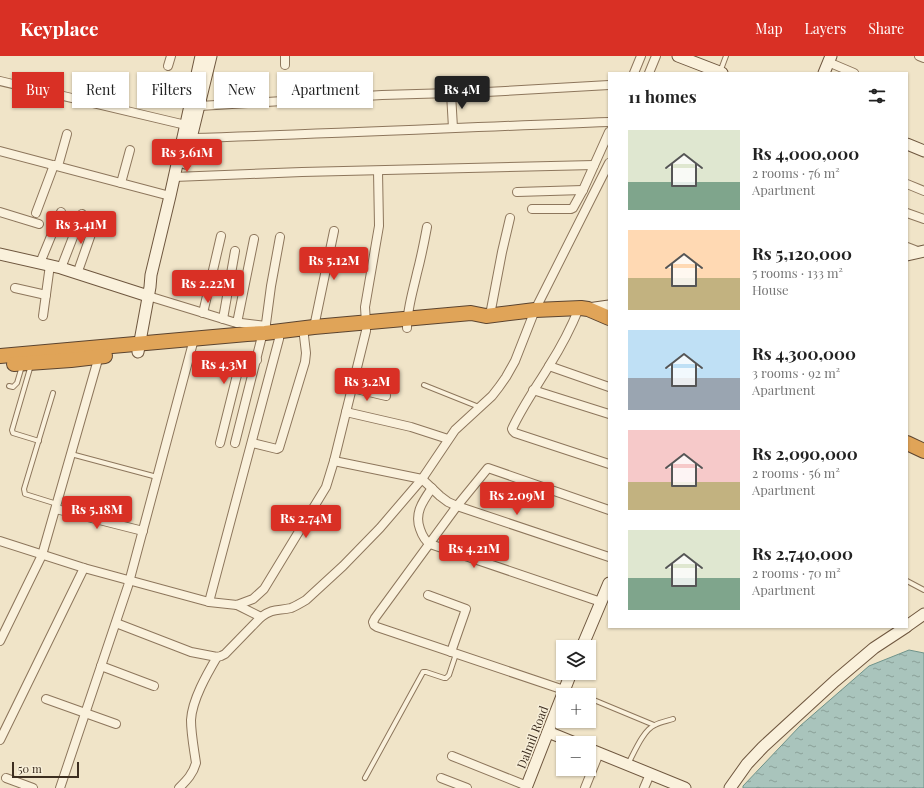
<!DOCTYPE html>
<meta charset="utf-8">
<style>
body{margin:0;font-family:"Playfair Display",serif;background:#f2f2f2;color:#222;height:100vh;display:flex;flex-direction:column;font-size:15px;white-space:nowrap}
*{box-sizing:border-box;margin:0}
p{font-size:13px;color:#767676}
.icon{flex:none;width:22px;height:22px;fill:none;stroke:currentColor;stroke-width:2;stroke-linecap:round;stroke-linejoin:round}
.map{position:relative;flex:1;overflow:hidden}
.side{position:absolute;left:608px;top:16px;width:300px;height:556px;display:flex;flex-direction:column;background:#fff;border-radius:0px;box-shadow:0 1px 3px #0004}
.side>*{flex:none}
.hud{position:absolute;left:12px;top:16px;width:380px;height:36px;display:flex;gap:8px}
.controls{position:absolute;left:556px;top:584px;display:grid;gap:8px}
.controls a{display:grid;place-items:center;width:40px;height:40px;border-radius:0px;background:#fff;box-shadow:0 1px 3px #0004;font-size:20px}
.scale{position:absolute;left:12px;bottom:10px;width:67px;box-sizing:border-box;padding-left:4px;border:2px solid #3d2e20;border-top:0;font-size:11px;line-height:14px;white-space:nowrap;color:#3d2e20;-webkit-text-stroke:3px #f7eed8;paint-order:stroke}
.price{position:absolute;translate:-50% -34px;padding:0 9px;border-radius:4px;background:#d93025;color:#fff;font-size:13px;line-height:26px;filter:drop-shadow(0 1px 2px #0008)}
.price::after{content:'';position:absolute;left:50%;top:24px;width:12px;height:9px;margin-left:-6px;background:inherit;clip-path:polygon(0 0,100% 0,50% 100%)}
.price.on{background:#222;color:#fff}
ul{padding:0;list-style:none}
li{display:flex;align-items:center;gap:12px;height:100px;padding:0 20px}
li span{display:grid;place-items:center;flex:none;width:112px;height:80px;border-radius:0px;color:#555}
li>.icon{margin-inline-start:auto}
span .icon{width:48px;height:48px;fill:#fffc;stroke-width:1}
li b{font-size:17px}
h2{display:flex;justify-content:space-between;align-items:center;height:48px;padding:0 20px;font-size:17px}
.chip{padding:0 14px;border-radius:0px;background:#fff;box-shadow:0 1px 3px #0004;font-size:14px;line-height:36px}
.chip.on{background:#d93025;color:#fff}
header{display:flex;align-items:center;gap:24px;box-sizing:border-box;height:56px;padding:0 20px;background:#d93025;color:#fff}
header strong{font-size:19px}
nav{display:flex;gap:22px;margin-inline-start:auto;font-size:14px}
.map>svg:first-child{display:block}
</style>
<header>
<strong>Keyplace</strong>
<nav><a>Map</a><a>Layers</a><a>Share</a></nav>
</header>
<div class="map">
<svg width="924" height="732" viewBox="0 0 924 732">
<defs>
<pattern id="water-ripples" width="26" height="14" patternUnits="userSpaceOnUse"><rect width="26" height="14" fill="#a9c4bc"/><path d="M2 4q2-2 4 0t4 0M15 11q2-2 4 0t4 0" fill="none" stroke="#8ba098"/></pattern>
</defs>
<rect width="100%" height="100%" fill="#f0e4c8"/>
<path fill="url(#water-ripples)" stroke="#6f938a" d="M909,594L924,597V732H743V730L800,670L869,610Z"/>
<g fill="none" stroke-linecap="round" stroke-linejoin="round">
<defs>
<g id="lane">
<path d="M720,16L726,0"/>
<path d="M31,309L12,374L13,377L39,385"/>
<path d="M424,329L479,351"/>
<path d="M9,330L13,331L17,327L22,310"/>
<path d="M53,337L24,433L25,438L57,448"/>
<path d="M71,398L157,421"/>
<path d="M907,525L924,534"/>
<path d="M565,634L580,639"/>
<path d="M589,642L654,669"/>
<path d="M628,708C634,697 643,674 655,669C660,666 667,665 673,663"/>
<path d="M365,722L422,618L423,616H426L444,622H446L449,619L456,598"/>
</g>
<g id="street">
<path d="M285,0V9"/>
<path d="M919,0L924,2"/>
<path d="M828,6L854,17"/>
<path d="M168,10L171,0"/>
<path d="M634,17L641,0"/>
<path d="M649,17L656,0"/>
<path d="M0,25L190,70"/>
<path d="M451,37L453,72"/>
<path d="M200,50L382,39L486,36L609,29"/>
<path d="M191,82C331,78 470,71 609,66"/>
<path d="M0,95L170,140"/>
<path d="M58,110L67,78"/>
<path d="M174,121L302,116L594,109"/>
<path d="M121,127L130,94"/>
<path d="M907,128L924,135"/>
<path d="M517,136L583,134"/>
<path d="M532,153H571L573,152L583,134L609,76"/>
<path d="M0,156L39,168"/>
<path d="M36,157L54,109"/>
<path d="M907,157L924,163"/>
<path d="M907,191L920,196"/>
<path d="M40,207L61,156"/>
<path d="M61,212L82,158"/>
<path d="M77,218L96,164"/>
<path d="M15,232L46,239"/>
<path d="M148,240L233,266L266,270"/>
<path d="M579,252C571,272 561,291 549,310C537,330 522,351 512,373L513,375L515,377L609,408"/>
<path d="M203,257L221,180"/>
<path d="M490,259L502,196L510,162"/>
<path d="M43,260L50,209"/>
<path d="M223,263L235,195"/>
<path d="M237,267L254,183"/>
<path d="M366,267L365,251L379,170L378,115"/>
<path d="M314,271L334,175"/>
<path d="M407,272C407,253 413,235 417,217C421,202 424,187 427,171"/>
<path d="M265,275L271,230L280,181"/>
<path d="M549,310L609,331"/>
<path d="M352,332L386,340"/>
<path d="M533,334L609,358"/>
<path d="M346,356L411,371L448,383"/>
<path d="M220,387L240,307L242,304H257"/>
<path d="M235,387L261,284"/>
<path d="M252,387L277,393L279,392L305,306L306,297L304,280"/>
<path d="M334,405L422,423L440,440L448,446L457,450L609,501"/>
<path d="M432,432C423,445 414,457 420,473C422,479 424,484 430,488L601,546"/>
<path d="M56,453L143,475"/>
<path d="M0,485L84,512L209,546L237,549L253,543L264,533L326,431L334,405L366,275"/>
<path d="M428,539L466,553L451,596"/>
<path d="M209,546L279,283"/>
<path d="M237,549L261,561"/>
<path d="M116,567L191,596L217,601L221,600L225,598L261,561C273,552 278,555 291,552C296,550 301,547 306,544L343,510L380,472L422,423L455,374L492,340L499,331L506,321L515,305L535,254L609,107"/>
<path d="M0,585L42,499L99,300"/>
<path d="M101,610L154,630"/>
<path d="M564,634L377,571L374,569L373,566L375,562L457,450L488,412L609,454"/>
<path d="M46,643L116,668"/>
<path d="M0,684L84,512"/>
<path d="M452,700L527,730"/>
<path d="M6,722L33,732"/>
<path d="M441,722L467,732"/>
<path d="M60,732L128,530L194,283"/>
<path d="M179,732C187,724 193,718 196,707C194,693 191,678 191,664C192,644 207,618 217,601"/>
<path d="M585,732L599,697"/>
<path d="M644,732L650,718"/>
</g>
<g id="secondary">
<path d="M678,0L722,17"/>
<path d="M824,17L831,0"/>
<path d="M907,88L924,95"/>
<path d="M185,107L211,0"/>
<path d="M0,198L61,212L148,240"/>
<path d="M907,199L924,195"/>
<path d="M588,253L609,250"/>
<path d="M138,296L150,231L151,219L170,140L201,0"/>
<path d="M907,570L924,558"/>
<path d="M582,591L609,527"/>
<path d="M548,676L575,687"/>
<path d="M589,693L685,732"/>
<path d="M526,732L571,617"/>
<path d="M730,732L747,708L763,691L835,625L874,592L906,571"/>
</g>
<g id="highway">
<path d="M0,300L247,278L265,277L314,271L471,257L486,260L535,254L581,252L588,253L609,262"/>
<path d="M14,308L71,304L105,300"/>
<path d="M907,387L924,395"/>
</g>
</defs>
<use href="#lane" stroke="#8d765c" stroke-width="6"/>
<use href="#street" stroke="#8d765c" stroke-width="10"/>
<use href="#secondary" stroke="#6f573f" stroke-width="13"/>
<use href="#highway" stroke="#5b4430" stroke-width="16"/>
<use href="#lane" stroke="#faf1dc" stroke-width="4"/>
<use href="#street" stroke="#faf1dc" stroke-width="8"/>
<use href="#secondary" stroke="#faf1dc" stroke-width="11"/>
<use href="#highway" stroke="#e0a458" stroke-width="14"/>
</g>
<g text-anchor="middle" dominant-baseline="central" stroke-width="3" stroke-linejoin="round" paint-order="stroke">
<g font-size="12" fill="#3d2e20" stroke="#f7eed8">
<text transform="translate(532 681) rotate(-69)">Dalmil Road</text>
</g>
</g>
</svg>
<div class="controls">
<a><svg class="icon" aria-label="layers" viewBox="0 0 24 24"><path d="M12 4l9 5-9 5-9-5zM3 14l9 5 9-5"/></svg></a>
<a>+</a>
<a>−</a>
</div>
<div class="scale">50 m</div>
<b class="price on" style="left:462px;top:54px">Rs 4M</b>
<b class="price" style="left:187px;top:117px">Rs 3.61M</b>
<b class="price" style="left:81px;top:189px">Rs 3.41M</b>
<b class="price" style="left:334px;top:225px">Rs 5.12M</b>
<b class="price" style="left:208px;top:248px">Rs 2.22M</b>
<b class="price" style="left:224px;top:329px">Rs 4.3M</b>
<b class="price" style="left:367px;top:346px">Rs 3.2M</b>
<b class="price" style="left:517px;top:460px">Rs 2.09M</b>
<b class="price" style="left:97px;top:474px">Rs 5.18M</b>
<b class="price" style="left:306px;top:483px">Rs 2.74M</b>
<b class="price" style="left:474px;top:513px">Rs 4.21M</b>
<div class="hud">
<a class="chip on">Buy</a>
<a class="chip">Rent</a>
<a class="chip">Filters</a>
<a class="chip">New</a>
<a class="chip">Apartment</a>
</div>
<section class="side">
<h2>11 homes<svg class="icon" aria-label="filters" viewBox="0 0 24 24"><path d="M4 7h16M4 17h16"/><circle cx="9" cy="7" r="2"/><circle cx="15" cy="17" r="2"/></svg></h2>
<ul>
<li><span style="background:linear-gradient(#dfe7d0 65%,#7fa58c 0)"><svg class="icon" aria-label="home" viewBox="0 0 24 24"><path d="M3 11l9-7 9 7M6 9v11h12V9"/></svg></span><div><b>Rs 4,000,000</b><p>2 rooms · 76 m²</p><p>Apartment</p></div></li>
<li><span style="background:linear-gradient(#ffd9b3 60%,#c2b280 0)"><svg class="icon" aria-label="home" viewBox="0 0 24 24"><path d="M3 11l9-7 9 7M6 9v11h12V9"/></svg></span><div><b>Rs 5,120,000</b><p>5 rooms · 133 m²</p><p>House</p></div></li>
<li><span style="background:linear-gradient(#bfe0f5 60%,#9aa5b1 0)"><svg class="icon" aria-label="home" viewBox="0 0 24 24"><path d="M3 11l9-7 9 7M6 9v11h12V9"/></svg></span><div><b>Rs 4,300,000</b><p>3 rooms · 92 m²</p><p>Apartment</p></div></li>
<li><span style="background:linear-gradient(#f6c9c9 65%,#c2b280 0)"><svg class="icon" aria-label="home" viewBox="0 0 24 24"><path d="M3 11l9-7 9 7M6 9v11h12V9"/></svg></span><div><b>Rs 2,090,000</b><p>2 rooms · 56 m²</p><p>Apartment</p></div></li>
<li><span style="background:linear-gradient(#dfe7d0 60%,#7fa58c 0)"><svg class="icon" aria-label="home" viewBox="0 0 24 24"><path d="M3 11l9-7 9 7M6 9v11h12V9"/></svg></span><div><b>Rs 2,740,000</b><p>2 rooms · 70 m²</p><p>Apartment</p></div></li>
</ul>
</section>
</div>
